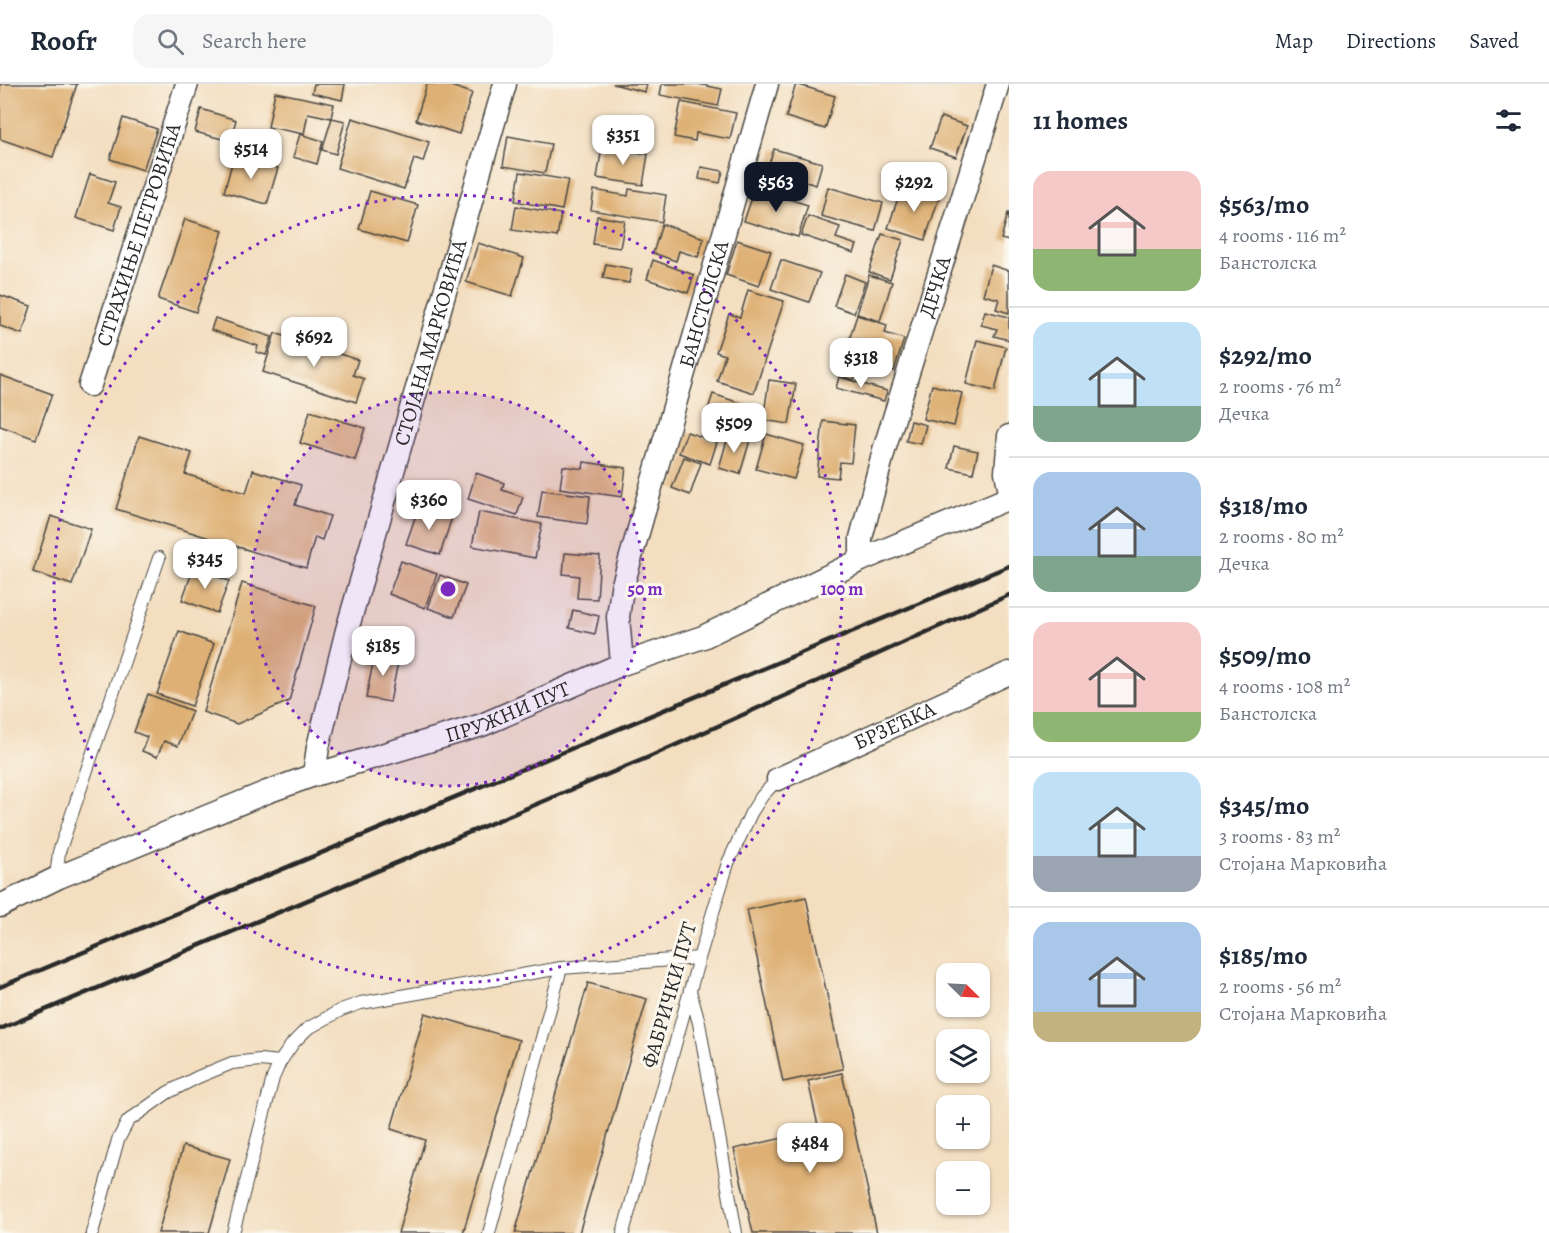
<!DOCTYPE html>
<meta charset="utf-8">
<style>
body{margin:0;font-family:Alegreya,serif;background:#f6f6f7;color:#1f2937;height:100vh;display:flex;flex-direction:column;font-size:22px;white-space:nowrap}
*{box-sizing:border-box;margin:0}
p{font-size:20px;color:#747a83}
.icon{flex:none;width:33px;height:33px;fill:none;stroke:currentColor;stroke-width:2;stroke-linecap:round;stroke-linejoin:round}
.map{position:relative;flex:1;overflow:hidden}
.sheet{display:flex;flex-direction:column;background:#fff;width:540px}
.sheet>*{flex:none}
.needle{width:39px;rotate:114deg}
.buttons{position:absolute;left:936px;top:879px;display:grid;gap:12px}
.buttons a{display:grid;place-items:center;width:54px;height:54px;border-radius:12px;background:#fff;box-shadow:0 2px 4px #0004;font-size:30px}
.price{position:absolute;translate:-50% -51px;padding:0 14px;border-radius:12px;background:#fff;color:#222;font-size:20px;line-height:39px;filter:drop-shadow(0 2px 3px #0008)}
.price::after{content:'';position:absolute;left:50%;top:36px;width:18px;height:14px;margin-left:-9px;background:inherit;clip-path:polygon(0 0,100% 0,50% 100%)}
.price.on{background:#111827;color:#fff}
ul{padding:0;list-style:none}
li{display:flex;align-items:center;gap:18px;height:150px;padding:0 24px}
li+li{border-top:2px solid #e0e1e3}
li span{display:grid;place-items:center;flex:none;width:168px;height:120px;border-radius:18px;color:#555}
li>.icon{margin-inline-start:auto}
span .icon{width:72px;height:72px;fill:#fffc;stroke-width:1}
li b{font-size:26px}
h2{display:flex;justify-content:space-between;align-items:center;height:72px;padding:0 24px;font-size:26px}
header{display:flex;align-items:center;gap:36px;box-sizing:border-box;height:84px;padding:0 30px;background:#fff;border-bottom:2px solid #e0e1e3}
header strong{font-size:28px}
nav{display:flex;gap:33px;margin-inline-start:auto;font-size:21px}
.search{width:420px;height:54px;background:#f6f6f7;display:flex;align-items:center;gap:15px;box-sizing:border-box;padding:0 21px;border-radius:18px;color:#747a83;font-size:22px}
main{display:flex;flex:1;min-height:0}
.map>svg:first-child{display:block}
</style>
<header>
<strong>Roofr</strong>
<div class="search"><svg class="icon" aria-label="search" viewBox="0 0 24 24"><circle cx="10" cy="10" r="6"/><path d="M15 15l6 6"/></svg>Search here</div>
<nav><a>Map</a><a>Directions</a><a>Saved</a></nav>
</header>
<main>
<div class="map">
<svg width="1009" height="1149" viewBox="0 0 1009 1149">
<rect width="100%" height="100%" fill="#fbf7ec"/>
<filter id="ink" filterUnits="userSpaceOnUse"><feTurbulence type="fractalNoise" baseFrequency=".0167" numOctaves="2"/><feDisplacementMap in="SourceGraphic" scale="12" xChannelSelector="R" yChannelSelector="G"/><feConvolveMatrix kernelMatrix="1 2 1 2 8 2 1 2 1" color-interpolation-filters="sRGB"/></filter>
<filter id="wash" filterUnits="userSpaceOnUse"><feTurbulence type="fractalNoise" baseFrequency=".008" numOctaves="4" result="noise"/><feDisplacementMap in="SourceGraphic" scale="24" xChannelSelector="R" yChannelSelector="G"/><feGaussianBlur stdDeviation="1.35" result="paint"/><feColorMatrix in="noise" values="0 0 0 0 0 0 0 0 0 0 0 0 0 0 0 0 0 1.4 0 .05"/><feComposite in="paint" operator="in"/></filter>
<g filter="url(#wash)">
<rect width="100%" height="100%" fill="#f3dec0"/>
<g id="blocks">
<g fill="#deb075">
<path d="M0,0H77L53,73L0,55Z"/>
<path d="M314,0H345L342,16L312,9Z"/>
<path d="M427,0H445L472,9L459,50L416,36Z"/>
<path d="M613,0H647L645,8Z"/>
<path d="M662,0H698L722,5L718,22L660,11Z"/>
<path d="M796,0L835,12L825,45L786,33Z"/>
<path d="M275,8L334,20L331,34L308,29L304,50L268,43Z"/>
<path d="M681,18L736,29L730,55L696,49L695,57L674,53Z"/>
<path d="M201,25L236,36L230,57L195,48Z"/>
<path d="M941,33L967,42L956,73L930,64Z"/>
<path d="M123,34L157,45L143,86L110,75Z"/>
<path d="M332,34L345,37L336,70L322,66Z"/>
<path d="M352,34L429,58L423,78L414,75L404,105L337,84Z"/>
<path d="M300,50L323,57L317,80L293,73Z"/>
<path d="M508,52L551,60L545,89L503,82Z"/>
<path d="M602,63L648,70L643,101L597,94Z"/>
<path d="M774,65L822,79L816,101L767,86Z"/>
<path d="M234,72L278,84L267,120L224,108Z"/>
<path d="M701,83L723,87L720,99L699,95Z"/>
<path d="M520,88L568,96L562,126L515,117Z"/>
<path d="M90,90L115,98L108,119L121,123L114,146L76,134Z"/>
<path d="M902,102L939,114L925,156L888,144Z"/>
<path d="M828,103L883,119L875,147L821,132Z"/>
<path d="M629,105L666,111L662,138L591,126L594,106L628,112Z"/>
<path d="M755,105L808,121L798,153L744,137Z"/>
<path d="M370,107L418,121L407,159L359,145Z"/>
<path d="M516,122L561,130L557,153L512,146Z"/>
<path d="M1008,129H1009V157L1001,155Z"/>
<path d="M597,132L625,137L620,164L593,160Z"/>
<path d="M808,132L840,143L836,154L857,161L854,169L801,151Z"/>
<path d="M185,135L223,147L196,228L158,215Z"/>
<path d="M662,140L704,154L698,173L679,167L676,177L653,169Z"/>
<path d="M882,150L903,156L890,195L869,188Z"/>
<path d="M737,156L771,167L759,202L726,191Z"/>
<path d="M478,159L524,174L512,212L466,198Z"/>
<path d="M653,176L694,191L688,209L647,195Z"/>
<path d="M781,176L820,189L809,218L771,205Z"/>
<path d="M606,180L632,185L629,199L603,194Z"/>
<path d="M991,181L1009,187V229L996,225L999,215L983,211Z"/>
<path d="M845,190L865,198L854,229L834,222Z"/>
<path d="M869,191L892,198L880,237L857,230Z"/>
<path d="M748,206L784,217L754,309L717,297L725,271L716,268L729,230L740,233Z"/>
<path d="M0,211L31,222L22,250L0,242Z"/>
<path d="M985,227L1009,233V256L994,252L997,245L981,241Z"/>
<path d="M857,231L887,241L885,249L904,255L894,287L860,276L854,296L838,291Z"/>
<path d="M215,234L272,253L266,271L256,268L258,262L211,246Z"/>
<path d="M275,249L358,276L353,291L364,295L356,318L263,288Z"/>
<path d="M977,256L1006,263L995,307L966,300Z"/>
<path d="M0,291L52,310L36,355L0,342Z"/>
<path d="M839,293L887,307L884,317L836,304Z"/>
<path d="M769,296L796,300L789,340L763,336Z"/>
<path d="M932,301L962,309L954,342L923,335Z"/>
<path d="M713,310L752,323L745,346L705,334Z"/>
<path d="M310,327L365,344L355,376L300,359Z"/>
<path d="M823,337L855,341L851,379L840,378L838,394L817,392Z"/>
<path d="M911,337L926,341L921,360L906,357Z"/>
<path d="M687,348L717,358L710,380L679,369Z"/>
<path d="M729,349L750,356L740,390L719,384Z"/>
<path d="M766,350L804,361L794,395L756,385Z"/>
<path d="M139,352L192,369L185,390L246,409L253,386L301,401L295,421L330,432L322,456L315,453L306,484L116,425Z"/>
<path d="M954,362L978,367L973,389L949,384Z"/>
<path d="M684,373L701,379L690,411L672,404Z"/>
<path d="M584,378L626,384L622,413L560,404L563,382L583,385Z"/>
<path d="M476,389L504,399L502,406L523,413L517,431L468,415Z"/>
<path d="M542,406L590,412L587,440L538,433Z"/>
<path d="M419,422L452,433L440,471L406,460Z"/>
<path d="M479,428L542,440L535,474L472,462Z"/>
<path d="M51,432L91,445L72,501L33,488Z"/>
<path d="M565,469L600,472L597,515L577,514L579,492L563,490Z"/>
<path d="M401,477L437,490L425,524L389,510Z"/>
<path d="M194,483L229,497L217,529L182,516Z"/>
<path d="M440,491L466,501L454,533L428,524Z"/>
<path d="M242,499L316,522L289,617L237,640L203,628Z"/>
<path d="M573,526L599,532L595,550L569,544Z"/>
<path d="M179,547L214,560L192,622L157,610Z"/>
<path d="M375,569L399,573L390,618L366,614Z"/>
<path d="M148,610L192,627L178,662L164,657L157,673L142,667L147,653L134,648Z"/>
<path d="M806,813L843,985L783,998L747,826Z"/>
<path d="M588,899L647,915L579,1149H515Z"/>
<path d="M425,929L519,956L463,1149H398L425,1056L391,1045Z"/>
<path d="M842,989L877,1149H753L734,1065L819,1046L808,997Z"/>
<path d="M183,1062L230,1075L209,1149H158Z"/>
</g>
</g>
</g>
<g filter="url(#ink)">
<use href="#blocks" fill-opacity="0" stroke="#494641" stroke-width="1.5"/>
<g fill="none" stroke-linecap="round" stroke-linejoin="round">
<defs>
<g id="lane">
<path d="M59,793L57,785L59,768L159,474"/>
<path d="M690,907L699,939L736,1149"/>
<path d="M92,1149L118,1056L128,1037L167,1009L198,993L232,979L260,976L280,978"/>
<path d="M233,1149L273,994L280,978L293,959L307,945L341,926L361,919L561,884L699,874"/>
<path d="M489,1149L561,884"/>
<path d="M623,1149L699,874L728,779L751,729L762,712L778,695"/>
</g>
<g id="street">
<path id="s1" d="M90,301L187,0"/>
<path d="M1009,352L1006,388L1009,403"/>
<path id="s2" d="M861,476V454L884,366L998,0"/>
<path id="s3" d="M622,580L618,533L622,504L767,0"/>
<path id="s4" d="M314,691L318,663L347,546L505,0"/>
<path id="s5" d="M778,695L1009,589"/>
<path id="s6" d="M0,822L59,793L267,708L314,691L482,641L622,580L703,553L861,476L1009,414"/>
</g>
</defs>
<use href="#lane" stroke="#494641" stroke-width="14"/>
<use href="#street" stroke="#494641" stroke-width="25"/>
<use href="#lane" stroke="#fff" stroke-width="12"/>
<use href="#street" stroke="#fff" stroke-width="22"/>
<g stroke="#2b2b2b" stroke-width="4.5">
<path d="M0,903L1009,482"/>
<path d="M0,945L649,673L1009,511"/>
</g>
</g>
</g>
<circle cx="448" cy="505" r="197" fill="#7b2cbf" fill-opacity=".12"/>
<g fill="none" stroke="#7b2cbf" stroke-width="3" stroke-dasharray="3 6">
<circle cx="448" cy="505" r="197"/>
<circle cx="448" cy="505" r="394"/>
</g>
<g text-anchor="middle" dominant-baseline="central" stroke-width="6" stroke-linejoin="round" paint-order="stroke">
<g font-size="21" fill="#2b2b2b" stroke="#fbf7ec">
<text stroke="none"><textPath href="#s1" startOffset="158">СТРАХИЊЕ ПЕТРОВИЋА</textPath></text>
<text stroke="none"><textPath href="#s2" startOffset="284">ДЕЧКА</textPath></text>
<text stroke="none"><textPath href="#s3" startOffset="372">БАНСТОЛСКА</textPath></text>
<text stroke="none"><textPath href="#s4" startOffset="448">СТОЈАНА МАРКОВИЋА</textPath></text>
<text stroke="none"><textPath href="#s6" startOffset="544">ПРУЖНИ ПУТ</textPath></text>
<text stroke="none"><textPath href="#s5" startOffset="128">БРЗЕЋКА</textPath></text>
<text transform="translate(669 911) rotate(-74)">ФАБРИЧКИ ПУТ</text>
</g>
</g>
<circle cx="448" cy="505" r="9" fill="#7b2cbf" stroke="#fbf7ec" stroke-width="3"/>
<g font-size="18" text-anchor="middle" font-weight="bold" fill="#7b2cbf" stroke="#fbf7ec" stroke-width="6" stroke-linejoin="round" paint-order="stroke">
<text x="645" y="511">50 m</text>
<text x="842" y="511">100 m</text>
</g>
</svg>
<div class="buttons">
<a><svg class="needle" viewBox="-14 -14 28 28"><path d="M0-13l5 13h-10z" fill="#e53935"/><path d="M0 13l5-13h-10z" fill="#747a83"/></svg></a>
<a><svg class="icon" aria-label="layers" viewBox="0 0 24 24"><path d="M12 4l9 5-9 5-9-5zM3 14l9 5 9-5"/></svg></a>
<a>+</a>
<a>−</a>
</div>
<b class="price" style="left:623px;top:82px">$351</b>
<b class="price" style="left:251px;top:96px">$514</b>
<b class="price on" style="left:776px;top:129px">$563</b>
<b class="price" style="left:914px;top:129px">$292</b>
<b class="price" style="left:314px;top:284px">$692</b>
<b class="price" style="left:861px;top:305px">$318</b>
<b class="price" style="left:734px;top:370px">$509</b>
<b class="price" style="left:429px;top:447px">$360</b>
<b class="price" style="left:205px;top:506px">$345</b>
<b class="price" style="left:383px;top:593px">$185</b>
<b class="price" style="left:810px;top:1090px">$484</b>
</div>
<section class="sheet">
<h2>11 homes<svg class="icon" aria-label="filters" viewBox="0 0 24 24"><path d="M4 7h16M4 17h16"/><circle cx="9" cy="7" r="2"/><circle cx="15" cy="17" r="2"/></svg></h2>
<ul>
<li><span style="background:linear-gradient(#f6c9c9 65%,#8fb573 0)"><svg class="icon" aria-label="home" viewBox="0 0 24 24"><path d="M3 11l9-7 9 7M6 9v11h12V9"/></svg></span><div><b>$563/mo</b><p>4 rooms · 116 m²</p><p>Банстолска</p></div></li>
<li><span style="background:linear-gradient(#bfe0f5 70%,#7fa58c 0)"><svg class="icon" aria-label="home" viewBox="0 0 24 24"><path d="M3 11l9-7 9 7M6 9v11h12V9"/></svg></span><div><b>$292/mo</b><p>2 rooms · 76 m²</p><p>Дечка</p></div></li>
<li><span style="background:linear-gradient(#a9c7e8 70%,#7fa58c 0)"><svg class="icon" aria-label="home" viewBox="0 0 24 24"><path d="M3 11l9-7 9 7M6 9v11h12V9"/></svg></span><div><b>$318/mo</b><p>2 rooms · 80 m²</p><p>Дечка</p></div></li>
<li><span style="background:linear-gradient(#f6c9c9 75%,#8fb573 0)"><svg class="icon" aria-label="home" viewBox="0 0 24 24"><path d="M3 11l9-7 9 7M6 9v11h12V9"/></svg></span><div><b>$509/mo</b><p>4 rooms · 108 m²</p><p>Банстолска</p></div></li>
<li><span style="background:linear-gradient(#bfe0f5 70%,#9aa5b1 0)"><svg class="icon" aria-label="home" viewBox="0 0 24 24"><path d="M3 11l9-7 9 7M6 9v11h12V9"/></svg></span><div><b>$345/mo</b><p>3 rooms · 83 m²</p><p>Стојана Марковића</p></div></li>
<li><span style="background:linear-gradient(#a9c7e8 75%,#c2b280 0)"><svg class="icon" aria-label="home" viewBox="0 0 24 24"><path d="M3 11l9-7 9 7M6 9v11h12V9"/></svg></span><div><b>$185/mo</b><p>2 rooms · 56 m²</p><p>Стојана Марковића</p></div></li>
</ul>
</section>
</main>
